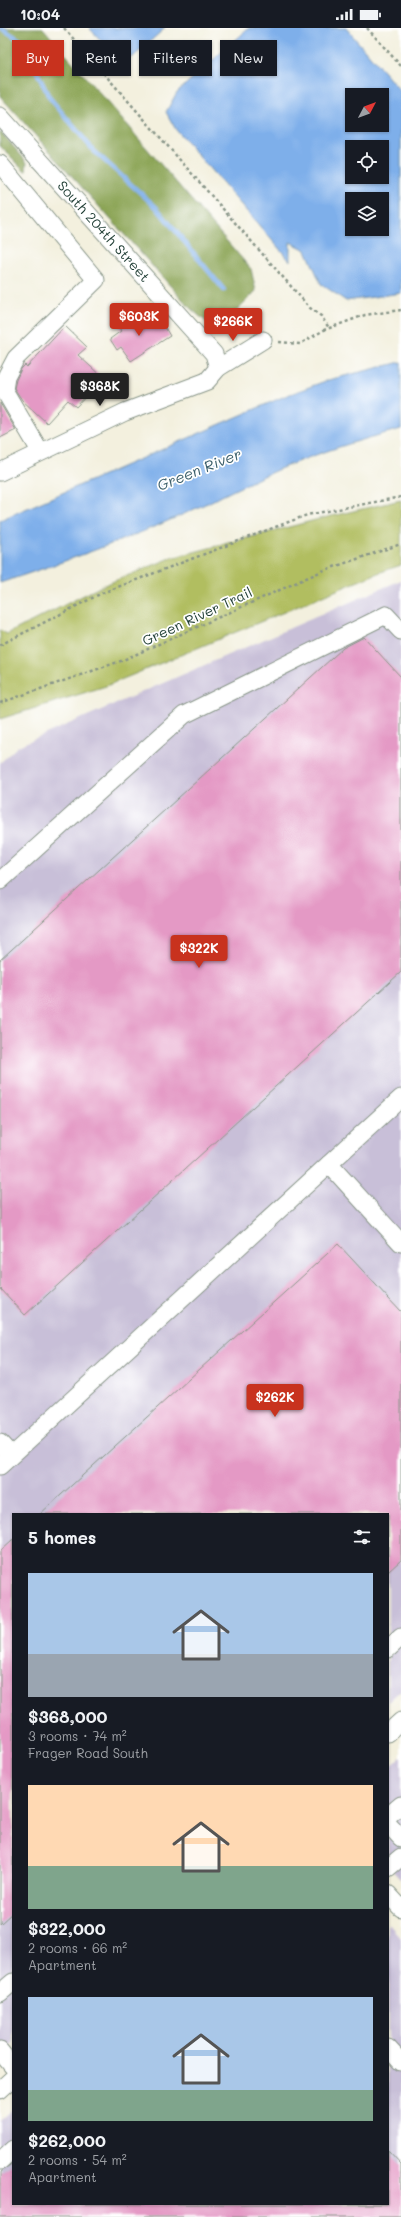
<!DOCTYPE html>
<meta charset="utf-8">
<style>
body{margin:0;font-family:Mali,sans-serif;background:#20242c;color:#f1f3f6;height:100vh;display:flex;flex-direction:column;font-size:15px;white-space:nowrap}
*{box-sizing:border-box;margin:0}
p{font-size:13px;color:#9ea1a6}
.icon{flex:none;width:22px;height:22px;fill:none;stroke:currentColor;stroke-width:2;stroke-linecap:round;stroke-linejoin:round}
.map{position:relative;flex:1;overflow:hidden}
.side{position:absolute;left:12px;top:1485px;width:377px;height:692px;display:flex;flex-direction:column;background:#171b24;border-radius:0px;box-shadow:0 1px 3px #0004}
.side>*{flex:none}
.hud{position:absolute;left:12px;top:12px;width:377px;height:36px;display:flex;gap:8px}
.needle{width:26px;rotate:49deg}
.tools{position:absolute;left:345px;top:60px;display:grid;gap:8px}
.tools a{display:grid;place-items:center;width:44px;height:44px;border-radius:0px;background:#171b24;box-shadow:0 1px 3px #0004;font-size:20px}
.price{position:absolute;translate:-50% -34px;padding:0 9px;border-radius:4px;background:#c8321e;color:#fff;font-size:13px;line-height:26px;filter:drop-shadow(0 1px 2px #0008)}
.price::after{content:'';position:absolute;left:50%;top:24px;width:12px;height:9px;margin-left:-6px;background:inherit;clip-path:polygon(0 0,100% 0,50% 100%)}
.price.selected{background:#222;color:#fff}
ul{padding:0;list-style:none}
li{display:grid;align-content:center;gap:8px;height:212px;padding:0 16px}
li span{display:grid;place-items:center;height:124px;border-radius:0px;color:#555}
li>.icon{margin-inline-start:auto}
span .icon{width:72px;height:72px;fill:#fffc;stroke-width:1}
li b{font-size:17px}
h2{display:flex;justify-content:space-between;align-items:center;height:48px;padding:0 16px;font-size:17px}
.pill{padding:0 14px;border-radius:0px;background:#171b24;box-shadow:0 1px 3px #0004;font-size:14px;line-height:36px}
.pill.selected{background:#c8321e;color:#fff}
.status{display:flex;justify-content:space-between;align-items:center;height:28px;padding:0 20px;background:#171b24;direction:ltr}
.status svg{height:11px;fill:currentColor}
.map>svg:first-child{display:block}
</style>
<div class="status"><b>10:04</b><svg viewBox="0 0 49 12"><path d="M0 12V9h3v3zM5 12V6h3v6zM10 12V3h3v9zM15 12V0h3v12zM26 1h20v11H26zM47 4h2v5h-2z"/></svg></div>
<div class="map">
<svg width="401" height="2189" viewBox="0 0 401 2189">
<rect width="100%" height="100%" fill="#fff"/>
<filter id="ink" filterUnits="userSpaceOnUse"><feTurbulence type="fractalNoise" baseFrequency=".025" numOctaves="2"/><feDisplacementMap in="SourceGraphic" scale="8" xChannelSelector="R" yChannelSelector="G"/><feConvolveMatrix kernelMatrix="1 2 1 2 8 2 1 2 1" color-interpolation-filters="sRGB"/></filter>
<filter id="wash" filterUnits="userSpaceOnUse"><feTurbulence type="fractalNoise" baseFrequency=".012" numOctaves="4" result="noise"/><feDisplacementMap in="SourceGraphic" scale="16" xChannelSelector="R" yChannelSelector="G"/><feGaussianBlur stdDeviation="0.9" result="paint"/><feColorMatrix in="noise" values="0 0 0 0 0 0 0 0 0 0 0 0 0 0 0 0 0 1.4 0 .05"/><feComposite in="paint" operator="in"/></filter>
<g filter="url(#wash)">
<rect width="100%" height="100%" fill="#f3f0de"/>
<g fill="#c8bfd8">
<path d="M401,552V1662L388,1674V1486H13V2015L0,2027V735L18,718Z"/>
<path d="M401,1729V1852L388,1838V1741Z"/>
<path d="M388,1895L401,1910V2189H0V2094L13,2082V2176H388Z"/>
</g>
<path fill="#b1be60" stroke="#687e4a" d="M401,472V537L378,545L106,658L0,691V602L7,606L102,558L171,530L323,490Z"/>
<g fill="#8ca556" stroke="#567145">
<path d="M0,0H43L251,241L256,263L226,293L209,296L191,281L0,68Z"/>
<path d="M0,103L27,134L26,144L0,118Z"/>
</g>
<g fill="#7eafea" stroke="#4e768f" fill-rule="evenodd">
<path d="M89,0H165L133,29H117Z"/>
<path d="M249,0H346L401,64V265L346,273L321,256L306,222L290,214V233L176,102L166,84L177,64ZM352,67H382V97H352ZM352,119H382V149H352ZM352,171H382V201H352Z"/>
<path d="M401,334V401C360,412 317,425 277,442C236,460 196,482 154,499C103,520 52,538 0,555V492L285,368L328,352Z"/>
</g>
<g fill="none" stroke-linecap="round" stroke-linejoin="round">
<path stroke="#7eafea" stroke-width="4.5" d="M1,0L22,13L49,69L94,123L156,179L224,262"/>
</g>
<g id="blocks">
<g fill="#e499c5">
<path d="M131,287L135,294L138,292L144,301L160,291L170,308L131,333L121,319L117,322L110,311L121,303L117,296Z"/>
<path d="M65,298L87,319L78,327L103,350L76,379L68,372L47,395L22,372L14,360L16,352L21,341L25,337L27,339Z"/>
<path d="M0,375L16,402L0,410Z"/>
<path d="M364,609L401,649V944L25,1287L0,1260V932L343,620Z"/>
<path d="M338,1216L401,1284V1532L388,1544V1486H40Z"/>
<path d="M13,1511V1884L0,1896V1523Z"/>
<path d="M388,2122L401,2136V2189H0V2144L13,2135V2176H388Z"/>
</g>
</g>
</g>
<g filter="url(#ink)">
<use href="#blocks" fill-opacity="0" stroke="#899689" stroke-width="1"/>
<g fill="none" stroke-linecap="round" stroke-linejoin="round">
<defs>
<g id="minor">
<path d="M0,88L214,326L218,340"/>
<path d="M0,136L96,252L16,330L6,349L4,362L40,423"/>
<path d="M0,444L125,384L207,353L218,340L263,312"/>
<path d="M0,853L184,687L386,587L401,603"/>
<path d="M329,1136L401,1070"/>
<path d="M0,1415L11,1427"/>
<path d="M0,1438L329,1136L401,1215"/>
<path d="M388,1621L401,1609"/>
<path d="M388,1705L401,1693"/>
<path d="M388,1788L401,1777"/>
<path d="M388,1796L401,1810"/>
<path d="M388,1840L401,1829"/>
<path d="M388,1866L401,1880"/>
<path d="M0,1965L13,1954"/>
<path d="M388,2020L401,2034"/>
<path d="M0,2023L13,2039"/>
<path d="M0,2062L13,2050"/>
<path d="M0,2133L13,2121"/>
</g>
</defs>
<use href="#minor" stroke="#899689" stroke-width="19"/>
<g stroke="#899689" stroke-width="2.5" stroke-dasharray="3 3" stroke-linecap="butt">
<path d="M64,0L310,280L321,288L329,300"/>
<path d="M367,0L401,38"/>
<path d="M279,314L300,316L324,302L365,287L401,282"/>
<path d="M0,617L102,565L307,487L401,469"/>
<path d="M0,675L121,633L322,543L401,516"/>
</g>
<use href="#minor" stroke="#fff" stroke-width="17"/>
</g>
</g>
<g text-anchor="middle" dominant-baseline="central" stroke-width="3.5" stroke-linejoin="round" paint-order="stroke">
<g font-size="14" fill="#1f3d34" stroke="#fff">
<text transform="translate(104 203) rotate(48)">South 204th Street</text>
<text transform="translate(197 588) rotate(-25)">Green River Trail</text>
</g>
<g font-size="15" font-style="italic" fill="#3c5f6b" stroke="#fff">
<text transform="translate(199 441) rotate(-22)">Green River</text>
</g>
</g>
</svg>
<div class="tools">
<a><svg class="needle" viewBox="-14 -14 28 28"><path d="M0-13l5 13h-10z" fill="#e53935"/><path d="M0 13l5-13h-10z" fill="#9ea1a6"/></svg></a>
<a><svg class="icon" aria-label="locate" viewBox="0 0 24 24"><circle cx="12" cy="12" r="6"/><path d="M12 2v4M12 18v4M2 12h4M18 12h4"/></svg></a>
<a><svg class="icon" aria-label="layers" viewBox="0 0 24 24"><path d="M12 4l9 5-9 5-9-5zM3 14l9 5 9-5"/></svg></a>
</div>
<b class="price" style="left:139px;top:309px">$603K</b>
<b class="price" style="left:233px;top:314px">$266K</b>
<b class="price selected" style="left:100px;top:379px">$368K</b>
<b class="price" style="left:199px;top:941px">$322K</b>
<b class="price" style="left:275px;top:1390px">$262K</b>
<div class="hud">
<a class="pill selected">Buy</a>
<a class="pill">Rent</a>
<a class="pill">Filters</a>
<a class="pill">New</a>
</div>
<section class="side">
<h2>5 homes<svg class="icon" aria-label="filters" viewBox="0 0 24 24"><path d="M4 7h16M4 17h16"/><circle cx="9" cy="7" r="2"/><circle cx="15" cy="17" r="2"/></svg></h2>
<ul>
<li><span style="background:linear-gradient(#a9c7e8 65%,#9aa5b1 0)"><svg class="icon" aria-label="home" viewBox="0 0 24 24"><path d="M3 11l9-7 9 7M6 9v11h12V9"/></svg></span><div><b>$368,000</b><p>3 rooms · 74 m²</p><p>Frager Road South</p></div></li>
<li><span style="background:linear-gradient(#ffd9b3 65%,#7fa58c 0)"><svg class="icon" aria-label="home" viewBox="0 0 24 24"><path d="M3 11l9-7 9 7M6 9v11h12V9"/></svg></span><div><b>$322,000</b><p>2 rooms · 66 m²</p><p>Apartment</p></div></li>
<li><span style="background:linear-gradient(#a9c7e8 75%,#7fa58c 0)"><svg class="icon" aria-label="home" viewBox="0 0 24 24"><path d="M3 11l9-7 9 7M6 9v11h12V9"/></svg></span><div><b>$262,000</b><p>2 rooms · 54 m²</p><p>Apartment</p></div></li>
</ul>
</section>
</div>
